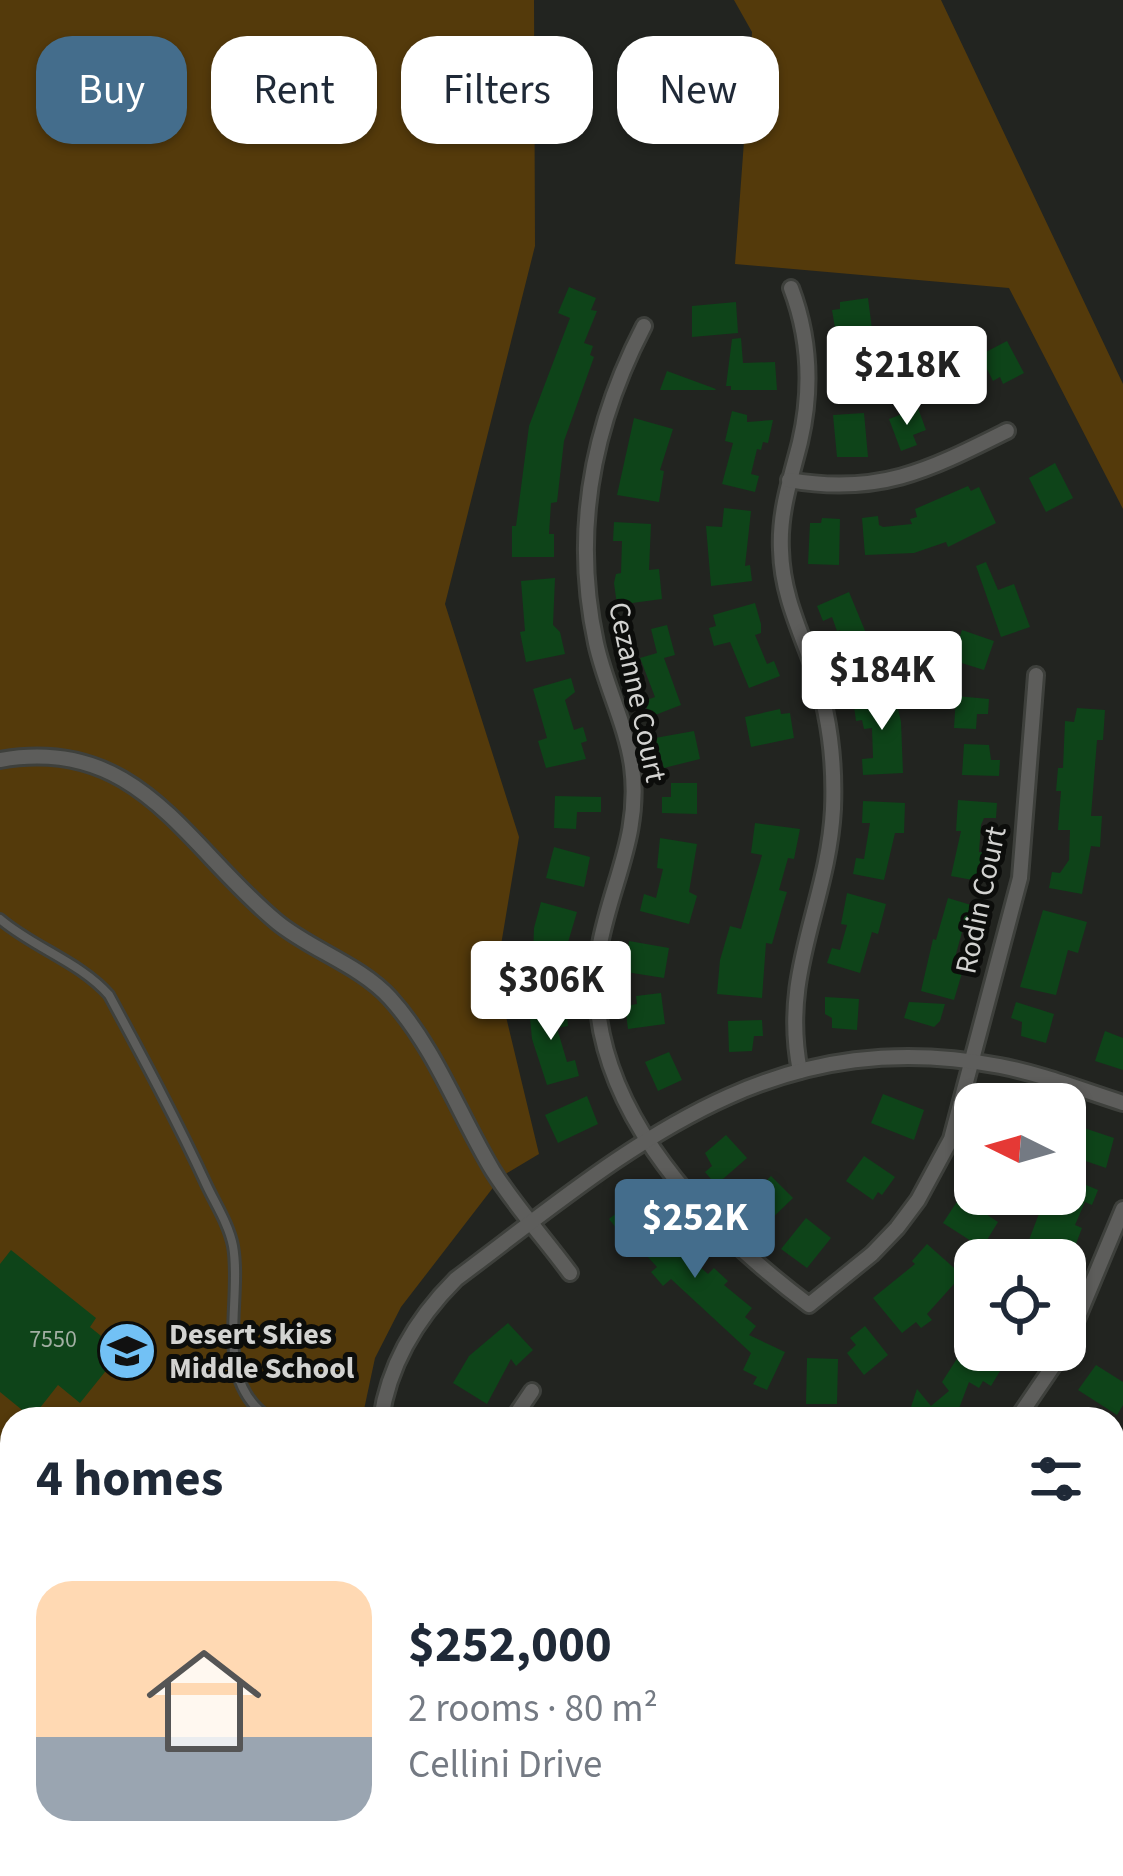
<!DOCTYPE html>
<meta charset="utf-8">
<style>
body{margin:0;font-family:"Source Sans 3",sans-serif;background:#f6f6f7;color:#1f2937;height:100vh;display:flex;flex-direction:column;font-size:45px;white-space:nowrap}
*{box-sizing:border-box;margin:0}
p{font-size:39px;color:#747a83}
.icon{flex:none;width:66px;height:66px;fill:none;stroke:currentColor;stroke-width:2;stroke-linecap:round;stroke-linejoin:round}
.map{position:relative;flex:1;overflow:hidden}
.side{position:absolute;left:0px;top:1407px;width:1125px;height:471px;display:flex;flex-direction:column;background:#fff;border-radius:36px 36px 0 0;box-shadow:0 3px 9px #0004}
.side>*{flex:none}
.banner{position:absolute;left:36px;top:36px;width:1053px;height:108px;display:flex;gap:24px}
.needle{width:78px;rotate:275deg}
.controls{position:absolute;left:954px;top:1083px;display:grid;gap:24px}
.controls a{display:grid;place-items:center;width:132px;height:132px;border-radius:24px;background:#fff;box-shadow:0 3px 9px #0004;font-size:60px}
.price{position:absolute;translate:-50% -102px;padding:0 27px;border-radius:12px;background:#fff;color:#222;font-size:39px;line-height:78px;filter:drop-shadow(0 3px 6px #0008)}
.price::after{content:'';position:absolute;left:50%;top:72px;width:36px;height:27px;margin-left:-18px;background:inherit;clip-path:polygon(0 0,100% 0,50% 100%)}
.price.active{background:#446d8c;color:#fff}
ul{padding:0;list-style:none}
li{display:flex;align-items:center;gap:36px;height:300px;padding:0 36px}
li span{display:grid;place-items:center;flex:none;width:336px;height:240px;border-radius:36px;color:#555}
li>.icon{margin-inline-start:auto}
span .icon{width:144px;height:144px;fill:#fffc;stroke-width:1}
li b{font-size:51px}
h2{display:flex;justify-content:space-between;align-items:center;height:144px;padding:0 36px;font-size:51px}
.pill{padding:0 42px;border-radius:36px;background:#fff;box-shadow:0 3px 9px #0004;font-size:42px;line-height:108px}
.pill.active{background:#446d8c;color:#fff}
.map>svg:first-child{display:block}
</style>
<div class="map">
<svg width="1123" height="1876" viewBox="0 0 1123 1876">
<rect width="100%" height="100%" fill="#222420"/>
<g fill="#543a0b">
<path d="M0,0H534L535,246L445,604L519,837L496,975L539,1154L502,1176L401,1307L375,1358L362,1419H12V1866H305L303,1876H0Z"/>
<path d="M734,0H941L1123,384V509L1009,288L735,264L752,32Z"/>
</g>
<g fill="#0e4419">
<path d="M569,287L596,298L591,310L597,311L584,343L593,346L590,355L594,357L564,441L557,502L551,503L549,534H554V557H512V526H516L529,426L570,318L558,313Z"/>
<path d="M868,298L872,329L836,334L832,310L840,309V302Z"/>
<path d="M736,302L738,333L692,337V306Z"/>
<path d="M741,338L743,363L775,362L777,390H731V386H726L732,339Z"/>
<path d="M1007,341L1024,373L1003,384L1000,377L993,381L980,355Z"/>
<path d="M835,359H860L862,389L842,390Z"/>
<path d="M667,371L716,389L715,390H660Z"/>
<path d="M918,408L926,430L913,435L917,445L901,451L889,419Z"/>
<path d="M732,411L747,415V422L773,420L768,443L763,442L761,450L757,449L751,474L759,476L755,492L722,484L733,443L725,441Z"/>
<path d="M864,413L868,457H837L833,415Z"/>
<path d="M634,418L673,429L660,470L664,471L659,502L617,495Z"/>
<path d="M1055,463L1073,498L1046,512L1029,478Z"/>
<path d="M968,486L971,491L979,487L996,523L948,547L946,542L914,553L865,555L862,518L878,516L879,525L883,527L912,524L910,519L917,517L915,509Z"/>
<path d="M724,508L751,511L745,566L750,565L752,581L711,586L706,526L722,527Z"/>
<path d="M822,518L840,519L839,565L808,564L810,523H821Z"/>
<path d="M614,522L651,524L649,570L659,569L662,599L617,605L614,583L616,574L621,573L622,541H613Z"/>
<path d="M986,562L998,590L1014,584L1030,627L1001,637L976,566Z"/>
<path d="M555,578L553,625L560,632L565,654L526,662L520,632L525,631L521,581Z"/>
<path d="M849,592L868,638L881,634L886,651L877,654L882,666L847,677L840,659L849,656L840,630L837,631L832,617L823,621L817,606Z"/>
<path d="M755,603L761,624V633L755,635L767,664L774,661L780,676L749,688L730,642L714,646L709,628L716,626L713,615Z"/>
<path d="M667,625L675,655L664,658L681,705L650,717L644,701L655,697L640,658L657,653L651,629Z"/>
<path d="M962,630L994,641L984,670L952,660Z"/>
<path d="M571,678L575,692L565,700L574,730L583,727L587,741L581,743L586,759L546,768L538,741L547,738L533,689Z"/>
<path d="M894,691L901,722L903,773L863,775L862,759L873,758L872,728L864,729L862,720L856,721L853,699Z"/>
<path d="M956,696L989,699L988,714H977L976,729L954,728Z"/>
<path d="M1077,708L1105,710L1103,740H1097L1091,816H1102L1100,847L1091,846L1082,894L1049,888L1052,872L1060,873L1069,860L1070,830H1058L1061,791H1056L1058,768H1063L1065,721L1074,722Z"/>
<path d="M780,709L781,714L790,713L794,738L751,747L745,717Z"/>
<path d="M694,731L700,759L664,768L655,738Z"/>
<path d="M964,744L989,745L991,760H1000L999,776L962,775Z"/>
<path d="M671,783H697V814L662,813V797H671Z"/>
<path d="M555,796L601,797V812H577L576,829L554,828Z"/>
<path d="M958,800L997,803L996,818H984L981,825L979,852L988,853L987,863H992L989,876L980,875L978,881L951,876L961,831H956Z"/>
<path d="M863,801L905,803L904,833H895L884,880L853,874L856,858L864,859L870,823H862Z"/>
<path d="M755,823L800,829L794,859L788,858L779,890L787,892L782,908L772,944L766,943L762,998L717,994L720,960L730,926L741,929L762,855L751,853Z"/>
<path d="M660,838L697,844L689,892L697,896L689,924L640,911L644,894L656,898L663,869L657,868Z"/>
<path d="M554,847L590,857L584,887L546,878Z"/>
<path d="M847,893L886,904L878,934L872,932L860,973L827,963L832,948L840,950L847,925L841,924Z"/>
<path d="M948,898L981,908L976,924L965,921L956,954L967,956L954,1000L921,991L933,939L936,940Z"/>
<path d="M541,902L577,912L561,966H566V982L532,981L534,928Z"/>
<path d="M1043,910L1087,922L1078,953L1068,950L1056,995L1020,987Z"/>
<path d="M629,941L669,948L664,978L626,972Z"/>
<path d="M661,993L665,1024L628,1029L625,1006L637,1004L636,996Z"/>
<path d="M825,997L859,999L857,1030L832,1028V1018L825,1014Z"/>
<path d="M909,1002L945,1004L940,1021L934,1027L904,1018Z"/>
<path d="M1016,1002L1054,1014L1046,1043L1021,1036L1022,1022L1011,1018Z"/>
<path d="M566,1004L568,1026L557,1028L567,1062L575,1060L579,1076L547,1085L532,1039L529,1008Z"/>
<path d="M762,1020L763,1036H754L752,1051L729,1052L728,1021Z"/>
<path d="M1105,1031L1123,1038V1070L1095,1061Z"/>
<path d="M669,1052L682,1080L658,1091L645,1062Z"/>
<path d="M883,1094L924,1110L914,1140L871,1123Z"/>
<path d="M587,1096L598,1124L558,1143L545,1115Z"/>
<path d="M1078,1126L1114,1138L1106,1168L1068,1155Z"/>
<path d="M726,1135L747,1158L716,1185L705,1172L712,1166L705,1153Z"/>
<path d="M864,1156L895,1177L882,1195L878,1192L873,1200L846,1181Z"/>
<path d="M771,1176L793,1198L761,1229L738,1209Z"/>
<path d="M1065,1176L1098,1190L1092,1205L1085,1202L1075,1225L1082,1228L1071,1257L1029,1240L1040,1211L1051,1215L1060,1194H1065Z"/>
<path d="M644,1192L689,1242L681,1250L708,1274L714,1268L728,1281L724,1285L752,1308L745,1317L756,1326L749,1335L785,1352L767,1390L753,1384L757,1377L743,1370L751,1353L671,1279L663,1286L651,1272L657,1267L633,1241L629,1244L609,1219Z"/>
<path d="M960,1197L998,1222L982,1248L943,1223Z"/>
<path d="M806,1218L831,1238L807,1268L781,1249Z"/>
<path d="M927,1244L962,1275L927,1314L932,1320L921,1328L916,1322L902,1333L873,1298L915,1264L912,1261Z"/>
<path d="M11,1250L96,1318L90,1327L121,1352L80,1403L58,1385L32,1418L0,1392V1264Z"/>
<path d="M508,1323L533,1350L516,1366L511,1359L487,1404L453,1383L469,1356Z"/>
<path d="M865,1326L888,1355L864,1375L847,1353L856,1345L850,1338Z"/>
<path d="M967,1343L1003,1366L991,1386L983,1381L979,1388L969,1382L955,1419H943L911,1407L917,1389L931,1406L949,1391L942,1382Z"/>
<path d="M807,1358L838,1359L837,1404H806Z"/>
<path d="M1096,1365L1123,1382V1405L1117,1415L1078,1390Z"/>
</g>
<g fill="none" stroke-linecap="round" stroke-linejoin="round">
<defs>
<g id="service">
<path d="M0,919C34,948 80,962 109,995C143,1058 177,1121 207,1186C216,1205 229,1225 233,1246C243,1302 211,1382 271,1419"/>
<path d="M0,1567L12,1560"/>
</g>
<g id="minor">
<path d="M791,288C810,338 812,390 800,442C791,478 779,512 781,550C782,592 798,626 812,664C829,711 835,760 833,809C828,904 780,972 800,1071"/>
<path d="M644,326C592,426 572,532 596,643C605,685 626,724 632,766C641,834 612,881 600,944C574,1094 700,1223 809,1305L872,1254L897,1228L918,1200L951,1139L1020,878L1036,675"/>
<path d="M789,480C879,496 929,470 1007,431"/>
<path d="M0,760C139,735 186,847 277,922C311,950 360,965 390,998C436,1049 458,1113 493,1171C515,1206 545,1239 570,1273"/>
<path d="M1065,1348L1123,1209"/>
<path d="M381,1419C389,1363 417,1318 456,1279C627,1151 767,1021 1000,1066C1042,1074 1082,1090 1123,1103"/>
<path d="M513,1419L532,1391"/>
<path d="M1017,1419L1064,1350"/>
<path d="M501,1866L512,1876"/>
<path d="M195,1876L196,1866"/>
<path d="M425,1876L433,1866"/>
<path d="M641,1876L645,1866"/>
<path d="M837,1876L840,1866"/>
<path d="M1074,1876L1085,1866"/>
</g>
</defs>
<use href="#service" stroke="#3e403c" stroke-width="14"/>
<use href="#minor" stroke="#3e403c" stroke-width="20"/>
<use href="#service" stroke="#5d5d5b" stroke-width="8"/>
<use href="#minor" stroke="#5d5d5b" stroke-width="14"/>
</g>
<defs>
<symbol id="school-disc" viewBox="-11 -11 22 22"><circle r="9.5" fill="#72c1f5" stroke="#0c0d0b"/><path d="M0-5L7-2L0 1L-7-2ZM-4 1L0 2.5L4 1V4Q0 6-4 4Z" fill="#111"/></symbol>
</defs>
<g fill-rule="evenodd">
<use href="#school-disc" x="94" y="1318" width="66" height="66"/>
</g>
<g text-anchor="middle" dominant-baseline="central" stroke-width="10" stroke-linejoin="round" paint-order="stroke">
<g font-size="24" fill="#a2afa3">
<text x="53" y="1339">7550</text>
</g>
<g font-size="30" fill="#d3d3d1" stroke="#0c0d0b">
<text transform="translate(637 692) rotate(78)">Cezanne Court</text>
<text transform="translate(981 900) rotate(-78)">Rodin Court</text>
</g>
<g font-size="30" font-weight="bold" fill="#d3d3d1" stroke="#0c0d0b" text-anchor="start">
<text x="169" y="1334">Desert Skies<tspan x="169" dy="34">Middle School</tspan></text>
</g>
</g>
</svg>
<div class="controls">
<a><svg class="needle" viewBox="-14 -14 28 28"><path d="M0-13l5 13h-10z" fill="#e53935"/><path d="M0 13l5-13h-10z" fill="#747a83"/></svg></a>
<a><svg class="icon" aria-label="locate" viewBox="0 0 24 24"><circle cx="12" cy="12" r="6"/><path d="M12 2v4M12 18v4M2 12h4M18 12h4"/></svg></a>
</div>
<b class="price" style="left:907px;top:428px">$218K</b>
<b class="price" style="left:882px;top:733px">$184K</b>
<b class="price" style="left:551px;top:1043px">$306K</b>
<b class="price active" style="left:695px;top:1281px">$252K</b>
<div class="banner">
<a class="pill active">Buy</a>
<a class="pill">Rent</a>
<a class="pill">Filters</a>
<a class="pill">New</a>
</div>
<section class="side">
<h2>4 homes<svg class="icon" aria-label="filters" viewBox="0 0 24 24"><path d="M4 7h16M4 17h16"/><circle cx="9" cy="7" r="2"/><circle cx="15" cy="17" r="2"/></svg></h2>
<ul>
<li><span style="background:linear-gradient(#ffd9b3 65%,#9aa5b1 0)"><svg class="icon" aria-label="home" viewBox="0 0 24 24"><path d="M3 11l9-7 9 7M6 9v11h12V9"/></svg></span><div><b>$252,000</b><p>2 rooms · 80 m²</p><p>Cellini Drive</p></div></li>
</ul>
</section>
</div>
